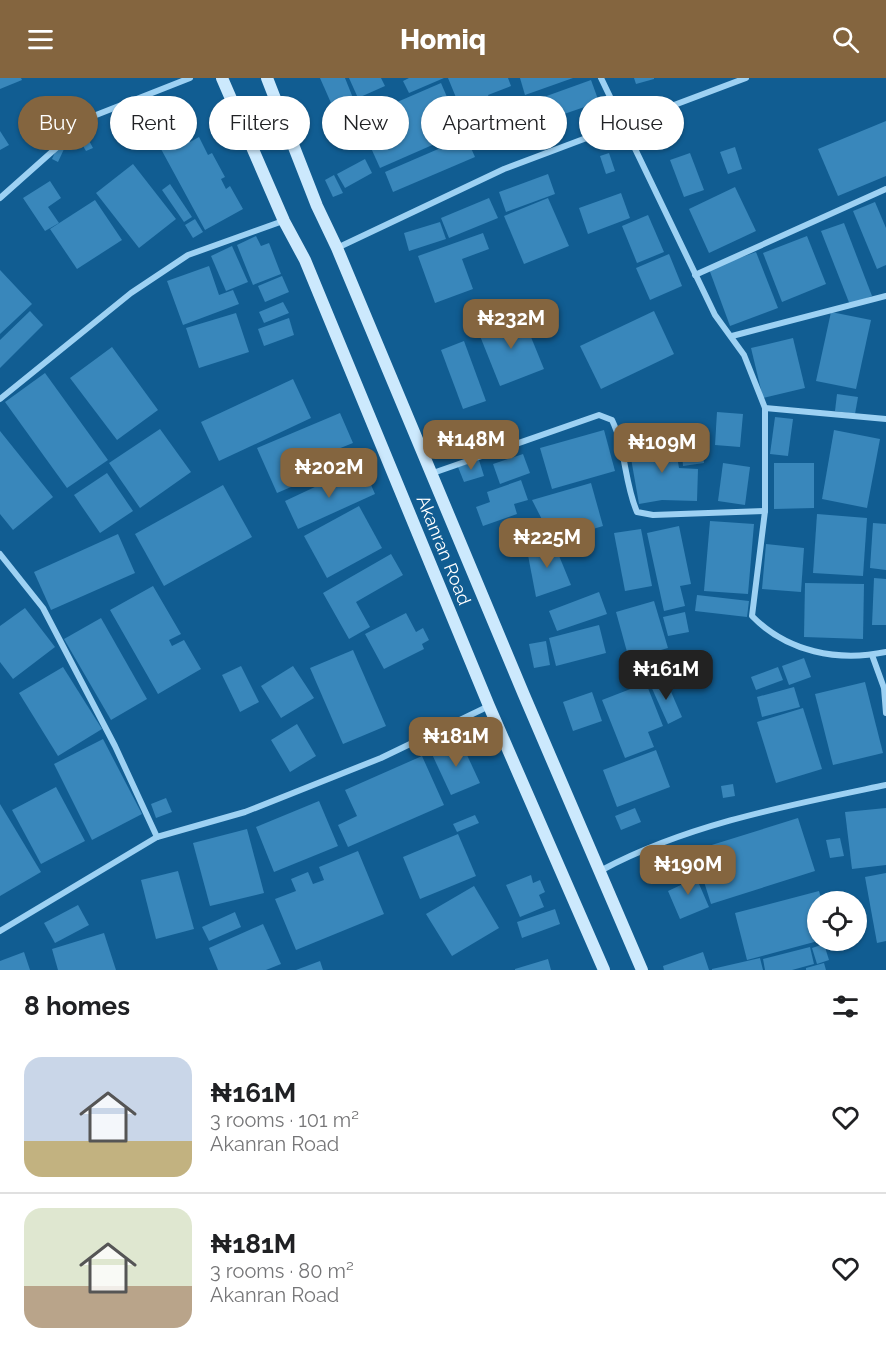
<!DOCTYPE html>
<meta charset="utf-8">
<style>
body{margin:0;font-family:Raleway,sans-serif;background:#f2f2f2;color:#202124;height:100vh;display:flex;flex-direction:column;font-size:22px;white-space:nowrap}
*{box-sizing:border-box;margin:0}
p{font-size:20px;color:#757577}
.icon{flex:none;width:33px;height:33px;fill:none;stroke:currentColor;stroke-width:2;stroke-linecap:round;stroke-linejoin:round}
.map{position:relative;height:892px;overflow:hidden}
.sheet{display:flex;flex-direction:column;background:#fff;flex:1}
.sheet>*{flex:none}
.guide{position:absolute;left:18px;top:18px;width:850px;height:54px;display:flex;gap:12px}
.fabs{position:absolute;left:807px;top:813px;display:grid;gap:12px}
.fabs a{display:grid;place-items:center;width:60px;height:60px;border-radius:50%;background:#fff;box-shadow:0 2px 4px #0004;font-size:30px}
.price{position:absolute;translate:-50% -51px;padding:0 14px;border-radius:12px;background:#84653f;color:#fff;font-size:20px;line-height:39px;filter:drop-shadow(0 2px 3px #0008)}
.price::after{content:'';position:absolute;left:50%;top:36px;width:18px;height:14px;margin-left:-9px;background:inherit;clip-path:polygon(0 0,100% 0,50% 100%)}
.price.current{background:#222;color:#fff}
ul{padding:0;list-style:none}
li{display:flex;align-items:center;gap:18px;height:150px;padding:0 24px}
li+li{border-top:2px solid #e0e0e0}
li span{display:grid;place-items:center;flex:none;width:168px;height:120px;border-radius:18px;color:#555}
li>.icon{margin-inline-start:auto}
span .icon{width:72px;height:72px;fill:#fffc;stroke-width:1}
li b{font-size:26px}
h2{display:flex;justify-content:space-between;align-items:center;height:72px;padding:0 24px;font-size:26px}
.pill{padding:0 21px;border-radius:27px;background:#fff;box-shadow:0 2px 4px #0004;font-size:21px;line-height:54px}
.pill.current{background:#84653f;color:#fff}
header{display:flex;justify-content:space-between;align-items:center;height:78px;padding:0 24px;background:#84653f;color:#fff;font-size:27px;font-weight:800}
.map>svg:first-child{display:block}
</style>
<header><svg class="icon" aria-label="menu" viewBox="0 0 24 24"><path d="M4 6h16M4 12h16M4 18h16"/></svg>Homiq<svg class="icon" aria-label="search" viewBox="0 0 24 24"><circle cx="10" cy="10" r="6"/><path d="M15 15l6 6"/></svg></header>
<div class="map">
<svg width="886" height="892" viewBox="0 0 886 892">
<rect width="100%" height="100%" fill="#115d92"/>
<g fill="#3987bb">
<path d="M0,0H21L22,2L0,11Z"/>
<path d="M320,0H345L355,25L335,34Z"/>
<path d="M349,0H381L385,8L358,20Z"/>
<path d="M409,0H444L409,15L403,3Z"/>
<path d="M448,0H508L511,8L488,17L504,57L476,68Z"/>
<path d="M520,0H573L525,17Z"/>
<path d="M634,0H654V1L636,6Z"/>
<path d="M591,2L599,24L538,45L530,24Z"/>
<path d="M441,5L462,54L380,90L358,41Z"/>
<path d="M141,36L147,54L132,59L126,41Z"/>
<path d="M886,43V98L838,118L818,71Z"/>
<path d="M181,47L190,64L199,59L208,77L212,75L225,99L221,101L226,111L230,108L243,131L205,152L155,60Z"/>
<path d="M0,53L9,67L0,72Z"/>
<path d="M86,57L93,70L86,73L79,61Z"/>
<path d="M466,59L475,79L393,114L385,94Z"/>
<path d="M58,68L64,71L58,84L52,81Z"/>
<path d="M735,69L742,91L728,96L720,74Z"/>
<path d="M609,75L615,93L606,96L600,78Z"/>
<path d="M690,75L704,112L684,119L670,82Z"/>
<path d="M365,81L372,95L345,110L337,96Z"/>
<path d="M133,86L176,141L139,170L96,115Z"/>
<path d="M548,96L555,116L506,134L499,114Z"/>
<path d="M334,97L343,115L333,119L325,102Z"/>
<path d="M50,103L61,120L48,129L59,145L45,153L23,120Z"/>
<path d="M170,106L192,139L184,144L162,112Z"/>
<path d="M735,109L756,153L709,175L689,131Z"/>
<path d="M621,115L630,140L588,156L579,130Z"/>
<path d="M489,120L498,140L449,160L441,140Z"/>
<path d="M548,120L569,168L524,186L504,138Z"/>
<path d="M95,122L122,162L77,191L50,151Z"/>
<path d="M875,124L886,150V187L877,191L853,133Z"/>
<path d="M648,137L664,174L637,185L622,148Z"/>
<path d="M195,141L203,154L193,160L185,147Z"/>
<path d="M440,144L446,161L409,173L404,155Z"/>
<path d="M844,145L872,218L850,227L821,153Z"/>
<path d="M483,155L489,171L462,181L473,211L435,225L418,178Z"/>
<path d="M256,158L261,168L269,165L281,196L253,207L237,167Z"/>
<path d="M807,158L826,206L782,224L763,175Z"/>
<path d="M232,168L248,204L226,213L211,178Z"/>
<path d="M756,174L778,230L730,248L709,191Z"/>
<path d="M669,176L682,208L650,222L636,190Z"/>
<path d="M209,188L219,217L233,212L239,226L183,247L167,203Z"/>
<path d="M0,192L32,226L0,256Z"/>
<path d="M282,198L289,214L265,224L258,208Z"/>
<path d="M283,224L289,235L264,245L259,234Z"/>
<path d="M30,233L43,247L0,290V262Z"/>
<path d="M654,233L674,276L601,311L580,268Z"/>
<path d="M831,234L871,242L856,311L816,303Z"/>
<path d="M236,235L249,274L199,290L186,250Z"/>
<path d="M522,237L544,291L500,308L478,253Z"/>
<path d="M289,240L294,257L264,268L258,251Z"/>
<path d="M793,260L805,310L763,320L751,270Z"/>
<path d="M464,263L486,323L463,331L441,272Z"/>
<path d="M112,269L158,332L117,362L70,300Z"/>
<path d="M45,295L108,382L67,410L5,324Z"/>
<path d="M293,301L311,340L219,383L201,344Z"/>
<path d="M837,316L858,319L855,336L835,333Z"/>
<path d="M717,334L743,336L740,369L715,367Z"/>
<path d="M340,335L353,365L333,373L340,388L277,415L257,370Z"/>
<path d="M775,339L793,341L788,378L770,376Z"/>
<path d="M160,351L191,394L140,430L109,385Z"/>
<path d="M604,352L615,393L552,411L540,370Z"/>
<path d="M834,352L880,361L867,430L822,421Z"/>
<path d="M0,353L53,419L13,452L0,436Z"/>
<path d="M674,361L679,390L698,391L697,423L662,422L639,426L629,369Z"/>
<path d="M702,372L704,385L683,388L682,375Z"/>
<path d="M523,376L530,395L500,406L493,386Z"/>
<path d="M479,382L484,398L464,404L458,389Z"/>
<path d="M723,385L750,389L745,427L718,423Z"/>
<path d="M774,385H814V430L774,431Z"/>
<path d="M351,392L356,403L367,398L375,416L298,451L285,423Z"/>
<path d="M107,395L133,433L100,455L74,417Z"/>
<path d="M521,402L528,422L514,426L517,436L483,448L476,429L490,424L487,414Z"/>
<path d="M591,405L603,448L553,463L532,422Z"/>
<path d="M223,407L252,459L164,508L135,456Z"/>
<path d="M359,428L382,470L327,500L304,458Z"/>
<path d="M817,436L867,440L863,498L813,495Z"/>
<path d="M710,443L754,446L748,516L704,513Z"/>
<path d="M873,445L886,446V492L870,490Z"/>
<path d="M679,448L691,506L680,508L685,528L664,533L647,455Z"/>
<path d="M641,451L652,508L625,513L614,455Z"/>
<path d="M118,456L135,495L51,532L34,494Z"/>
<path d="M553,463L571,507L536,519L527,472Z"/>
<path d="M766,466L804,470L801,514L762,511Z"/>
<path d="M391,476L403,497L356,524L370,549L349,561L323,515Z"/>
<path d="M874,500L886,501V547H872Z"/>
<path d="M805,505L864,506L863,561L804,559Z"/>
<path d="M153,508L181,556L169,562L172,568L184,562L201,591L158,616L110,532Z"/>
<path d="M599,514L607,536L557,553L549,533Z"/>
<path d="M697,517L749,523L747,539L695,533Z"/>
<path d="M654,523L668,570L629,581L616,534Z"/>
<path d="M25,530L55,569L13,601L0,584V548Z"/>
<path d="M685,534L689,554L668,558L663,539Z"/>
<path d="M406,535L416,554L423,550L429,562L422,566L424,571L384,591L365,556Z"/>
<path d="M101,540L147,621L111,642L64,561Z"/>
<path d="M599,547L606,575L556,588L549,560Z"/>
<path d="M546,563L550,587L534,590L529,566Z"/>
<path d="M353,572L386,648L343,666L310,590Z"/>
<path d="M804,580L811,599L789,607L782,588Z"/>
<path d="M241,588L259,624L240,634L222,597Z"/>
<path d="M293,588L314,620L281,640L261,608Z"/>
<path d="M63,589L102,651L58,678L19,615Z"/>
<path d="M778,589L783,602L756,612L751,599Z"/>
<path d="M665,600L682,639L668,646L650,606Z"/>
<path d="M865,604L883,675L833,687L815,616Z"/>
<path d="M646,605L663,648L648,654L654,669L625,680L602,622Z"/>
<path d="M794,609L800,629L762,639L757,619Z"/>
<path d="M592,614L602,643L573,653L563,624Z"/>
<path d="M803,630L822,691L776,705L757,644Z"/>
<path d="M297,646L316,678L290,694L271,662Z"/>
<path d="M103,661L142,736L92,762L54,686Z"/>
<path d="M460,662L480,705L451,717L431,674Z"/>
<path d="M656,672L670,709L617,729L603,692Z"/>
<path d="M422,678L444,727L348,769L338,747L357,738L345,712Z"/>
<path d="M733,706L735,718L723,720L721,708Z"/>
<path d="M56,709L85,763L41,786L12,732Z"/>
<path d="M166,720L172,734L156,740L151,726Z"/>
<path d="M319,723L338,768L274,794L256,749Z"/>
<path d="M0,726L41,794L0,818Z"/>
<path d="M635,730L641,744L621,752L615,738Z"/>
<path d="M886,730V787L852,791L845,734Z"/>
<path d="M475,737L479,745L457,754L453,746Z"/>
<path d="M798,740L815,793L711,826L700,791L709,789L702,770Z"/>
<path d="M247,751L264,815L210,828L193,765Z"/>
<path d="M458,756L476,798L420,821L403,779Z"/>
<path d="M840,760L844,778L830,780L826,762Z"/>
<path d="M358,773L384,836L296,872L275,821L296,813L291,801L308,794L313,806L324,802L319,789Z"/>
<path d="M693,792L709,829L680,841L668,813L683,806L680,798Z"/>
<path d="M178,793L194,851L156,861L141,802Z"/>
<path d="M886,795V863L877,865L865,799Z"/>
<path d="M531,797L533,805L540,802L545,814L539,817L544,829L520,839L506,807Z"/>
<path d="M474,808L499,850L452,878L426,836Z"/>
<path d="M819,813L822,824H818V863L747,882L735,835Z"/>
<path d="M78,827L89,847L55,865L44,845Z"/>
<path d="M555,831L560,846L522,860L517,844Z"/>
<path d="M235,834L241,849L209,863L202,849Z"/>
<path d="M263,846L281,886L266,892H218L209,870Z"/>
<path d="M104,855L116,892H58L52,871Z"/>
<path d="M824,866L829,882L817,886L812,870Z"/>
<path d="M810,869L814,886L792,892H765L763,881Z"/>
<path d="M24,874L30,892H0V883Z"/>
<path d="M703,874L709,892H664L663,888Z"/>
<path d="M760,880L763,892H712V891Z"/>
<path d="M548,881L551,892H515V891Z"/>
<path d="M320,883L323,892H296Z"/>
<path d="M824,885L826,892H806V890Z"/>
</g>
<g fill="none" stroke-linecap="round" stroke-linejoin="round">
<g stroke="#9dd1f3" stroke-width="6">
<path d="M601,0L715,237L744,277L765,330V433L752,538C787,574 838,584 886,574"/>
<path d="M0,120L91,39L190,0"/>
<path d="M337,170L504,91L746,0"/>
<path d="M695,197L886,111"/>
<path d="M732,258L886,218"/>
<path d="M0,321L131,215L188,177L283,143"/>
<path d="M765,330L886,341"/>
<path d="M433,395L599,337L612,342C626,371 624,404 637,434L653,437L765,433"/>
<path d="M0,476L43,530L115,668L157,759"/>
<path d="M872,577L884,610L886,635"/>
<path d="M602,792C688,746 790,727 886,707"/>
<path d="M0,853L157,759L245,734L381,680L489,628"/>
</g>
<g stroke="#cce9fd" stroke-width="12">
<path d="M222,0L284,143L305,182L489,628L604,892"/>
<path d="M267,0L317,128L337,170L524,617L642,892"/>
</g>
</g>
<g text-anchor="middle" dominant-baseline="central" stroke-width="6" stroke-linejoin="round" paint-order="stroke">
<g font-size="18" fill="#fff" stroke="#115d92">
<text transform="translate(444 472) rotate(68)">Akanran Road</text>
</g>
</g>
</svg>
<div class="fabs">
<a><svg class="icon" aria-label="locate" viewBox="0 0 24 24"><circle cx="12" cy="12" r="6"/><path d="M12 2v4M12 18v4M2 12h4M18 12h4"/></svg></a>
</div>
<b class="price" style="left:511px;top:272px">₦232M</b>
<b class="price" style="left:471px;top:393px">₦148M</b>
<b class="price" style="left:662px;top:396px">₦109M</b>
<b class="price" style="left:329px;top:421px">₦202M</b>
<b class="price" style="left:547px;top:491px">₦225M</b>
<b class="price current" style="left:666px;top:623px">₦161M</b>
<b class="price" style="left:456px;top:690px">₦181M</b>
<b class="price" style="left:688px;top:818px">₦190M</b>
<div class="guide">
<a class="pill current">Buy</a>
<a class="pill">Rent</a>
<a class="pill">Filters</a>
<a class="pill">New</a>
<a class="pill">Apartment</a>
<a class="pill">House</a>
</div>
</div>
<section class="sheet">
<h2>8 homes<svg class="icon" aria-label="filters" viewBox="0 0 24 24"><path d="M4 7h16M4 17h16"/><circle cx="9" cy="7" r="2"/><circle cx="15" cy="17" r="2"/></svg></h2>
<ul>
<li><span style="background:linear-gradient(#c9d6e8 70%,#c2b280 0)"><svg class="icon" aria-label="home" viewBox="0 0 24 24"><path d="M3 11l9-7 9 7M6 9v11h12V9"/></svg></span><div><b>₦161M</b><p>3 rooms · 101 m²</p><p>Akanran Road</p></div><svg class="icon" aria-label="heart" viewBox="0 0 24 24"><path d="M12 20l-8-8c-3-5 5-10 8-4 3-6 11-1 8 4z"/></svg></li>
<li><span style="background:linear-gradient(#dfe7d0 65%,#b9a48a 0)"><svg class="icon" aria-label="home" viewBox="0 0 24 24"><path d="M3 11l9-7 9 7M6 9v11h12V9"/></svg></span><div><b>₦181M</b><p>3 rooms · 80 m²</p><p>Akanran Road</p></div><svg class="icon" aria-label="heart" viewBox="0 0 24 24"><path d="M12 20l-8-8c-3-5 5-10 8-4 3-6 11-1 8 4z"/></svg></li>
</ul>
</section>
